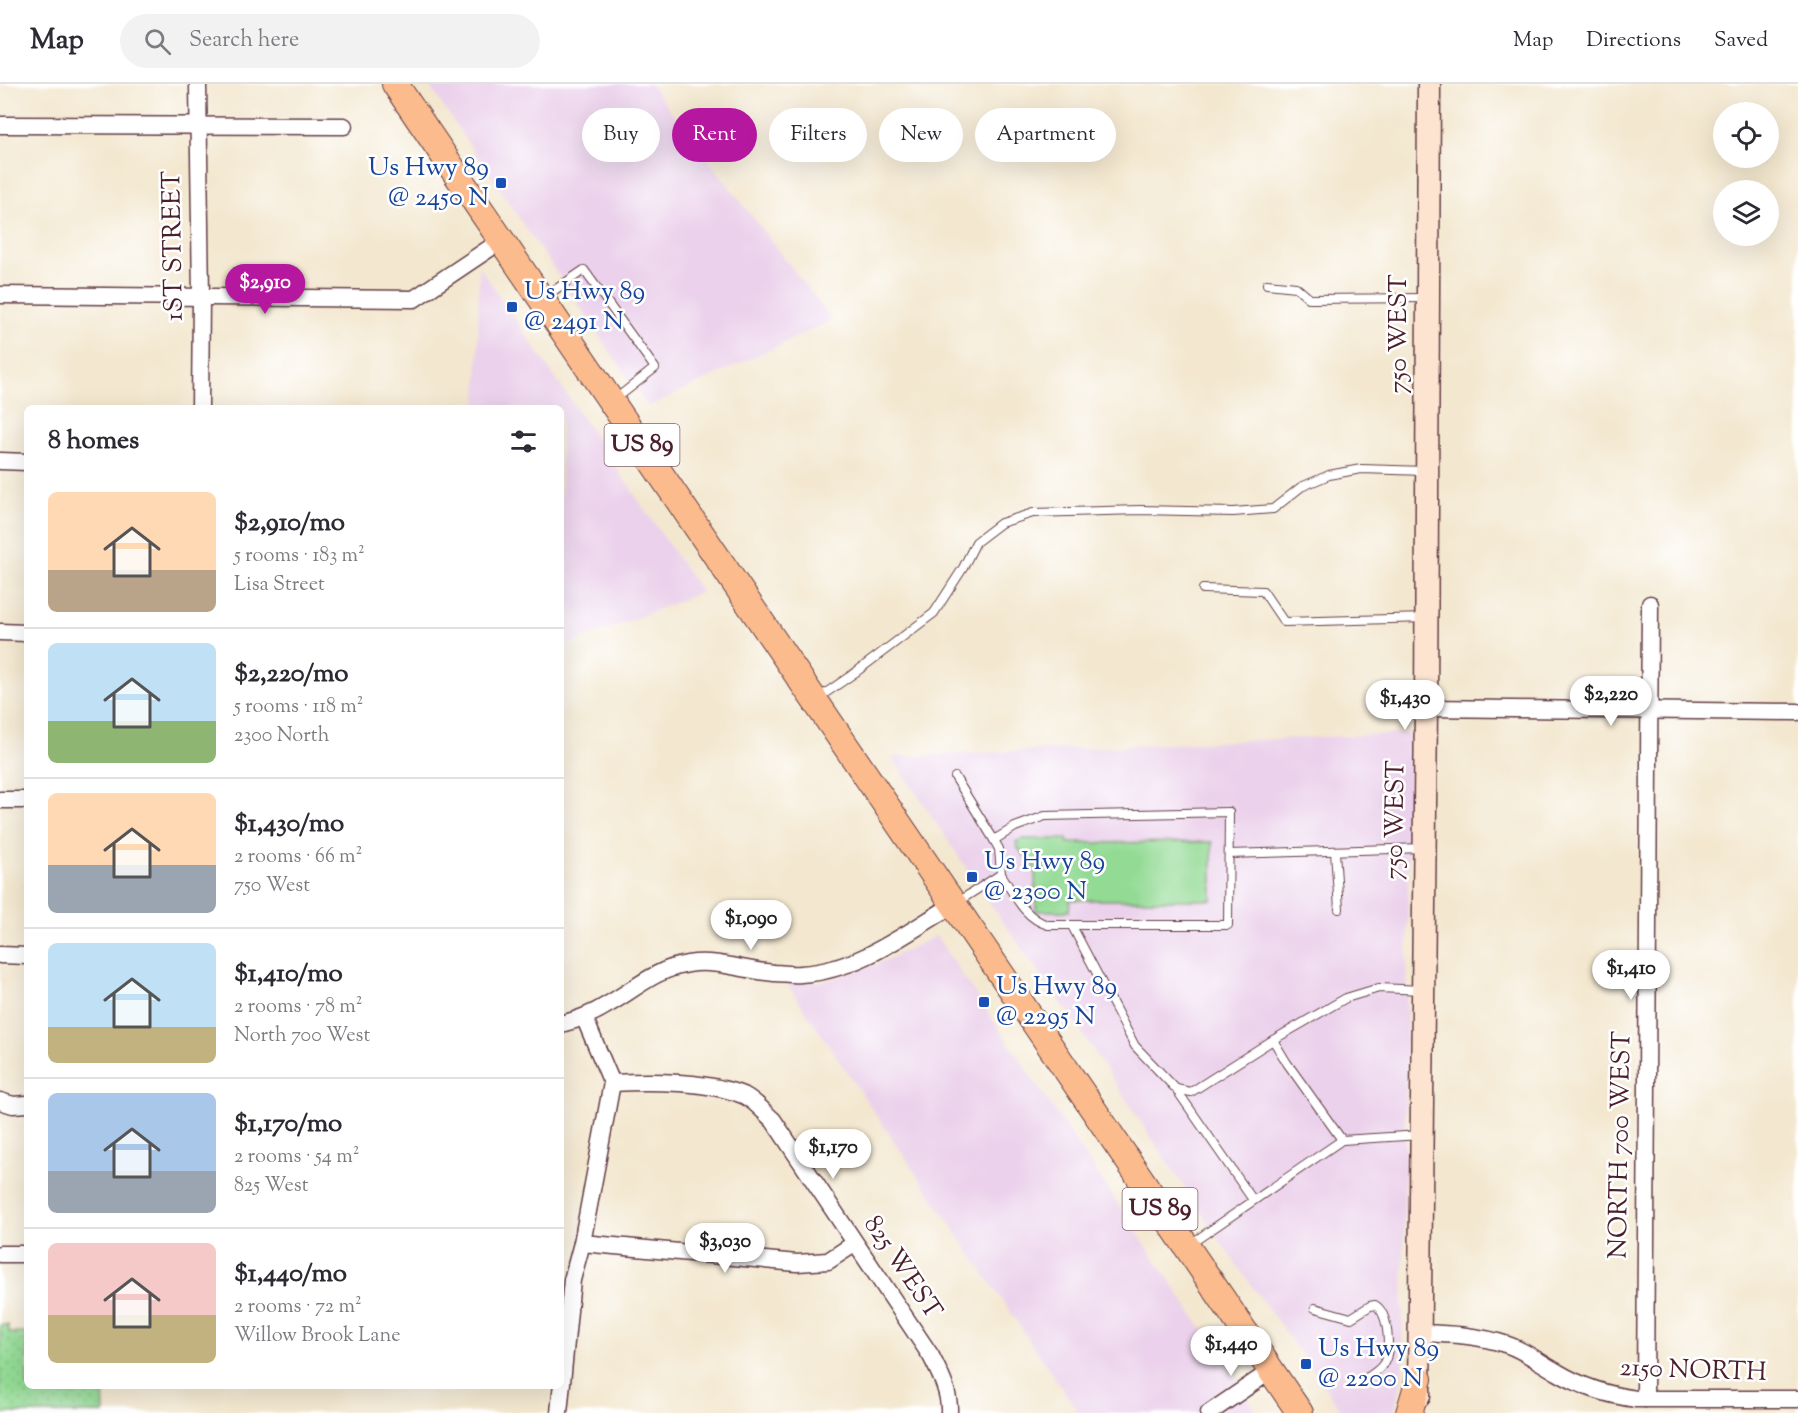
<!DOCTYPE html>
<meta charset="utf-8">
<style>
body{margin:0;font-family:"Sorts Mill Goudy",serif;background:#f2f2f3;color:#2b2b33;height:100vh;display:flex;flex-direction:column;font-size:22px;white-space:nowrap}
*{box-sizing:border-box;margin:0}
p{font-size:20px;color:#7c7c81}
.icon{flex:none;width:33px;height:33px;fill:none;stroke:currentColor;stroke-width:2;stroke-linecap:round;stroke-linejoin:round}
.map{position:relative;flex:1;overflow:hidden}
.sheet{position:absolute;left:24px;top:321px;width:540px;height:984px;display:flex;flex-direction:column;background:#fff;border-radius:9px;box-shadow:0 6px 24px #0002}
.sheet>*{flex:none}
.banner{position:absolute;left:582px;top:24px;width:570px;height:54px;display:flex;gap:12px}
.tools{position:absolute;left:1713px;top:18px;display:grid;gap:12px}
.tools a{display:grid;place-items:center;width:66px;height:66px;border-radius:50%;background:#fff;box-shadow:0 6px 24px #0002;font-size:30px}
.price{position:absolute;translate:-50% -51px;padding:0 14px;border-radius:21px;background:#fff;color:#222;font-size:20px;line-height:39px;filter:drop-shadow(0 2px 3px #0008)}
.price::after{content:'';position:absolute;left:50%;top:36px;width:18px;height:14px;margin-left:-9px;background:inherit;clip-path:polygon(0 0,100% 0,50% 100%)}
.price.selected{background:#b5179e;color:#fff}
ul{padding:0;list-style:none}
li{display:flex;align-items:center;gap:18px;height:150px;padding:0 24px}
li+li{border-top:2px solid #e1e1e2}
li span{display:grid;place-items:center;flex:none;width:168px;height:120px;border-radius:9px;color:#555}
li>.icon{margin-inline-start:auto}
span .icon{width:72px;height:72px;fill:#fffc;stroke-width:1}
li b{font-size:26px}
h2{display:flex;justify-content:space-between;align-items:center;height:72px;padding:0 24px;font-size:26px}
.pill{padding:0 21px;border-radius:27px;background:#fff;box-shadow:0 6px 24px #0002;font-size:21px;line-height:54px}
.pill.selected{background:#b5179e;color:#fff}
header{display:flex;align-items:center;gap:36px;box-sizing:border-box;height:84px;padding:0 30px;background:#fff;border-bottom:2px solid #e1e1e2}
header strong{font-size:28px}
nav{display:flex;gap:33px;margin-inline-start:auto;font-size:21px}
.search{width:420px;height:54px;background:#f2f2f3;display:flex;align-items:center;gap:15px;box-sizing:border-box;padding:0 21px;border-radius:33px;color:#7c7c81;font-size:22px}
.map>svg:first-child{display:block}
</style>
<header>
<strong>Map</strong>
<div class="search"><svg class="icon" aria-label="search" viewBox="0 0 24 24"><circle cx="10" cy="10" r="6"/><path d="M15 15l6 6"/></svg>Search here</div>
<nav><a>Map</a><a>Directions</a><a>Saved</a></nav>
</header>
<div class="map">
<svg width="1798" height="1329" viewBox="0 0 1798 1329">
<defs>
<pattern id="park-dots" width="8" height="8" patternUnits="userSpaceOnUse" patternTransform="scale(1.5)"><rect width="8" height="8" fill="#93da94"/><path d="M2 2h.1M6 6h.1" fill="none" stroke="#80bb80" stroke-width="1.8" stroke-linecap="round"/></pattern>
</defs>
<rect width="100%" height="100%" fill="#fff"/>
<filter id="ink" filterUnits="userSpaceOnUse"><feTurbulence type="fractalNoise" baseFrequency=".0167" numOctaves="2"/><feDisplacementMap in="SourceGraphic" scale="12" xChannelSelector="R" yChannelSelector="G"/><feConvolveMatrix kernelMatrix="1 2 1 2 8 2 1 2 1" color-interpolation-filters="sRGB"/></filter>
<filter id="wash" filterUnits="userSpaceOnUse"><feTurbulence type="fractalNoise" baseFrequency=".008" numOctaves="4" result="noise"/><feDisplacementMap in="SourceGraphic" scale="24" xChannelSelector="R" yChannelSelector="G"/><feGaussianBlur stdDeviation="1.35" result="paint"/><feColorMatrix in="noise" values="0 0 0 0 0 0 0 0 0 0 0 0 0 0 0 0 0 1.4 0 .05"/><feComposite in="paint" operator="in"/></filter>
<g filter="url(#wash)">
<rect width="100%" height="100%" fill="#f3e7cf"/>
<g fill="#ebd1eb">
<path d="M428,0H650L832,236L648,323Z"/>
<path d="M479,182L701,508L561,564V324H477Z"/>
<path d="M1410,649L1402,1293L1394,1329H1343L1222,1160L1076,940L993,824L892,673Z"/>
<path d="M936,852L1223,1275L1257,1329H1079L787,900L823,897L875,881Z"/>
</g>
<path fill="#93da94" stroke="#6e7c60" stroke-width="1.5" d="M1022,755H1067L1068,759L1212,758V816H1070L1069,827H1036L1035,784L1017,763L1016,758Z"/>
<path fill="url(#park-dots)" stroke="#6e7c60" stroke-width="1.5" d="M0,1241H8L9,1249H27V1302H103L104,1329H0Z"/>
</g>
<g filter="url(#ink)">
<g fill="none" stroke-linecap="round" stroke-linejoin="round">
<defs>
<g id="lane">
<path d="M1267,200L1296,203L1310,215L1427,214"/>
<path d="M543,214L584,186L655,284L613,317"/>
<path d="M1203,505L1263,507L1284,538L1426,534"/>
<path d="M817,615L856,588L934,529L963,484L976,458L1001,439L1033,429L1140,426L1233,428L1273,425L1301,403L1329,391L1361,385L1426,387"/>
<path d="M955,693L994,756"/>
<path d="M1335,768L1339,825"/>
<path d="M1229,770L1424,764"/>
<path d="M956,819L1001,790L999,765L994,756L1015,743L1045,732L1229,728L1228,841H1048C1024,834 1014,810 1001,790"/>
<path d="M1072,842L1135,962L1176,1005L1191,1008L1273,956"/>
<path d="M1176,1005L1253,1116"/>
<path d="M1421,1051L1342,1056L1287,979L1273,956L1346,914L1379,904L1422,906"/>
<path d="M1189,1161L1342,1056"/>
<path d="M1315,1224L1351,1234L1370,1222L1375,1221C1389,1229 1391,1267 1384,1279C1378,1289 1365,1294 1357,1300"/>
</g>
<g id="street">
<path d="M198,0L201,213L200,324"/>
<path d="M0,41L344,42"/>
<path d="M0,211L414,215L502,156"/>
<path d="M0,377L27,378"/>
<path d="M0,548L27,549"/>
<path d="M1426,624L1798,628"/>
<path d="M0,716H27"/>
<path d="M0,871L27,872"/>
<path d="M561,940C577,936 593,930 607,921C634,906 655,885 688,880C717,875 745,887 774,889C783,889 792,891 801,890C858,887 906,849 953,821"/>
<path d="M612,999C650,997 710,997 745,1012C755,1017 765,1029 773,1036L931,1272C940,1290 950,1308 949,1329"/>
<path d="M0,1017L13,1021L27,1020"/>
<path d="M582,1159L797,1179L828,1177L854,1160"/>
<path d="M0,1170H27"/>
<path d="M1420,1249C1450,1250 1478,1251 1508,1261C1525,1267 1541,1279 1557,1288C1582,1303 1607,1311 1636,1315H1798"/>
<path d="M1645,1315L1650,520"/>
<path d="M559,1329L572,1196L582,1159L612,999L584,933"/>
<path d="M1209,1329L1272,1286"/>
</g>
<path id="secondary" d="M1419,1312L1426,624L1429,0"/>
<g id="primary">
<path d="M395,0L1300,1329"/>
<path d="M1409,1329L1419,1295"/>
</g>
</defs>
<use href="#lane" stroke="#633d44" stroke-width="10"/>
<use href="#street" stroke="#633d44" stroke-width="19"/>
<use href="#secondary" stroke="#633d44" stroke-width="25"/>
<use href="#primary" stroke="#633d44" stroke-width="28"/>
<use href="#lane" stroke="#fff" stroke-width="8"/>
<use href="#street" stroke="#fff" stroke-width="16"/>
<use href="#secondary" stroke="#fde4d1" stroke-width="22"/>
<use href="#primary" stroke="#fbbb8d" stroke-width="26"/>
</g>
</g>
<g fill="#1a4fb4" stroke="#fff" stroke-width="2">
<rect x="495" y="93" width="12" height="12" rx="3"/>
<rect x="506" y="217" width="12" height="12" rx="3"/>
<rect x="966" y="787" width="12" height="12" rx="3"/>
<rect x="978" y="912" width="12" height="12" rx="3"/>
<rect x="1300" y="1274" width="12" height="12" rx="3"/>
</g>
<g text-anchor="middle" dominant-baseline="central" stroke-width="5" stroke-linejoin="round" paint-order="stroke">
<g fill="#fff" stroke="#80626b" stroke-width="1.5">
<rect x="604.5" y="340" width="75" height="42" rx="4.5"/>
<rect x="1122.5" y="1104" width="75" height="42" rx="4.5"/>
</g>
<g font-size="24" font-weight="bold" fill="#4a1f2b">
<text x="642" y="361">US 89</text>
<text x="1160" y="1125">US 89</text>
</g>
<g font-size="26" fill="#164399" stroke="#fff" text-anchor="start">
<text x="489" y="84" text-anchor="end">Us Hwy 89<tspan x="489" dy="30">@ 2450 N</tspan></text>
<text x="524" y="208">Us Hwy 89<tspan x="524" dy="30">@ 2491 N</tspan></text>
<text x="984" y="778">Us Hwy 89<tspan x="984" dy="30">@ 2300 N</tspan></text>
<text x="996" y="903">Us Hwy 89<tspan x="996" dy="30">@ 2295 N</tspan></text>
<text x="1318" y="1265">Us Hwy 89<tspan x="1318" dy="30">@ 2200 N</tspan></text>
</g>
<g font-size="26" fill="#4a1f2b" stroke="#fff">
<text transform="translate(174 162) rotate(-91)">1ST STREET</text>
<text transform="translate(1399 250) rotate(-90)">750 WEST</text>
<text transform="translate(1396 736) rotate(-89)">750 WEST</text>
<text transform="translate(1621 1061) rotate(-89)">NORTH 700 WEST</text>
<text transform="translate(902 1184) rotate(56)">825 WEST</text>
<text transform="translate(1693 1287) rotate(2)">2150 NORTH</text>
</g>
</g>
</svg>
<div class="tools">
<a><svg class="icon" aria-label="locate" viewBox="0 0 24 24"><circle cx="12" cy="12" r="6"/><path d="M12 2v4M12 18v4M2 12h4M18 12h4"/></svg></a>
<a><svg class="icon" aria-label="layers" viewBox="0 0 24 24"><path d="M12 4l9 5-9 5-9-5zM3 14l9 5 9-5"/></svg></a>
</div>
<b class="price selected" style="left:265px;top:231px">$2,910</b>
<b class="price" style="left:1611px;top:643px">$2,220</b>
<b class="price" style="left:1405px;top:647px">$1,430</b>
<b class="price" style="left:751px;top:867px">$1,090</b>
<b class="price" style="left:1631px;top:917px">$1,410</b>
<b class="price" style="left:833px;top:1096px">$1,170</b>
<b class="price" style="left:725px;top:1190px">$3,030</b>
<b class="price" style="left:1231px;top:1293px">$1,440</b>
<div class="banner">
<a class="pill">Buy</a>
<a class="pill selected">Rent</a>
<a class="pill">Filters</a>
<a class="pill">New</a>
<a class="pill">Apartment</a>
</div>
<section class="sheet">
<h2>8 homes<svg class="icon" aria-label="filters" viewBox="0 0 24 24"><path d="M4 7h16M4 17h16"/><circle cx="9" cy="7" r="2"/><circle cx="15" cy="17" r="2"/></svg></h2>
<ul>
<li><span style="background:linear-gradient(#ffd9b3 65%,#b9a48a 0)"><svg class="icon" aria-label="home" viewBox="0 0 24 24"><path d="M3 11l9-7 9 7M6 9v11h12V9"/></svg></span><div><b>$2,910/mo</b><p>5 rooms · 183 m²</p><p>Lisa Street</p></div></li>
<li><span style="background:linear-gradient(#bfe0f5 65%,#8fb573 0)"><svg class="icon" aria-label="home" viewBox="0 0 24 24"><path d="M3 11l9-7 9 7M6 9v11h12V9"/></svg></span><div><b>$2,220/mo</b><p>5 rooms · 118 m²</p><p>2300 North</p></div></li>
<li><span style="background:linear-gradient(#ffd9b3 60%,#9aa5b1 0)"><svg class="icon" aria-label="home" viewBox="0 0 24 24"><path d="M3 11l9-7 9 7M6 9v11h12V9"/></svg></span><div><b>$1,430/mo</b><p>2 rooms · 66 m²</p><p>750 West</p></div></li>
<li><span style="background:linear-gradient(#bfe0f5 70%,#c2b280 0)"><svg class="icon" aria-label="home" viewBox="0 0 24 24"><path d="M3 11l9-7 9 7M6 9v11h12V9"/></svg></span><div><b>$1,410/mo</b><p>2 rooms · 78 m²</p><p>North 700 West</p></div></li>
<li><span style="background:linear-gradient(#a9c7e8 65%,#9aa5b1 0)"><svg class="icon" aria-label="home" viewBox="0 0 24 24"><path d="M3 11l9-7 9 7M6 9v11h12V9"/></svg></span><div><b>$1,170/mo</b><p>2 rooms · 54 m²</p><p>825 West</p></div></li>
<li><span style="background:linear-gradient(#f6c9c9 60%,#c2b280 0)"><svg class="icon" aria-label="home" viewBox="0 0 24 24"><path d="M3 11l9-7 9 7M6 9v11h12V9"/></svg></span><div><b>$1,440/mo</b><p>2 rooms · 72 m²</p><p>Willow Brook Lane</p></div></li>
</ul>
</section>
</div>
